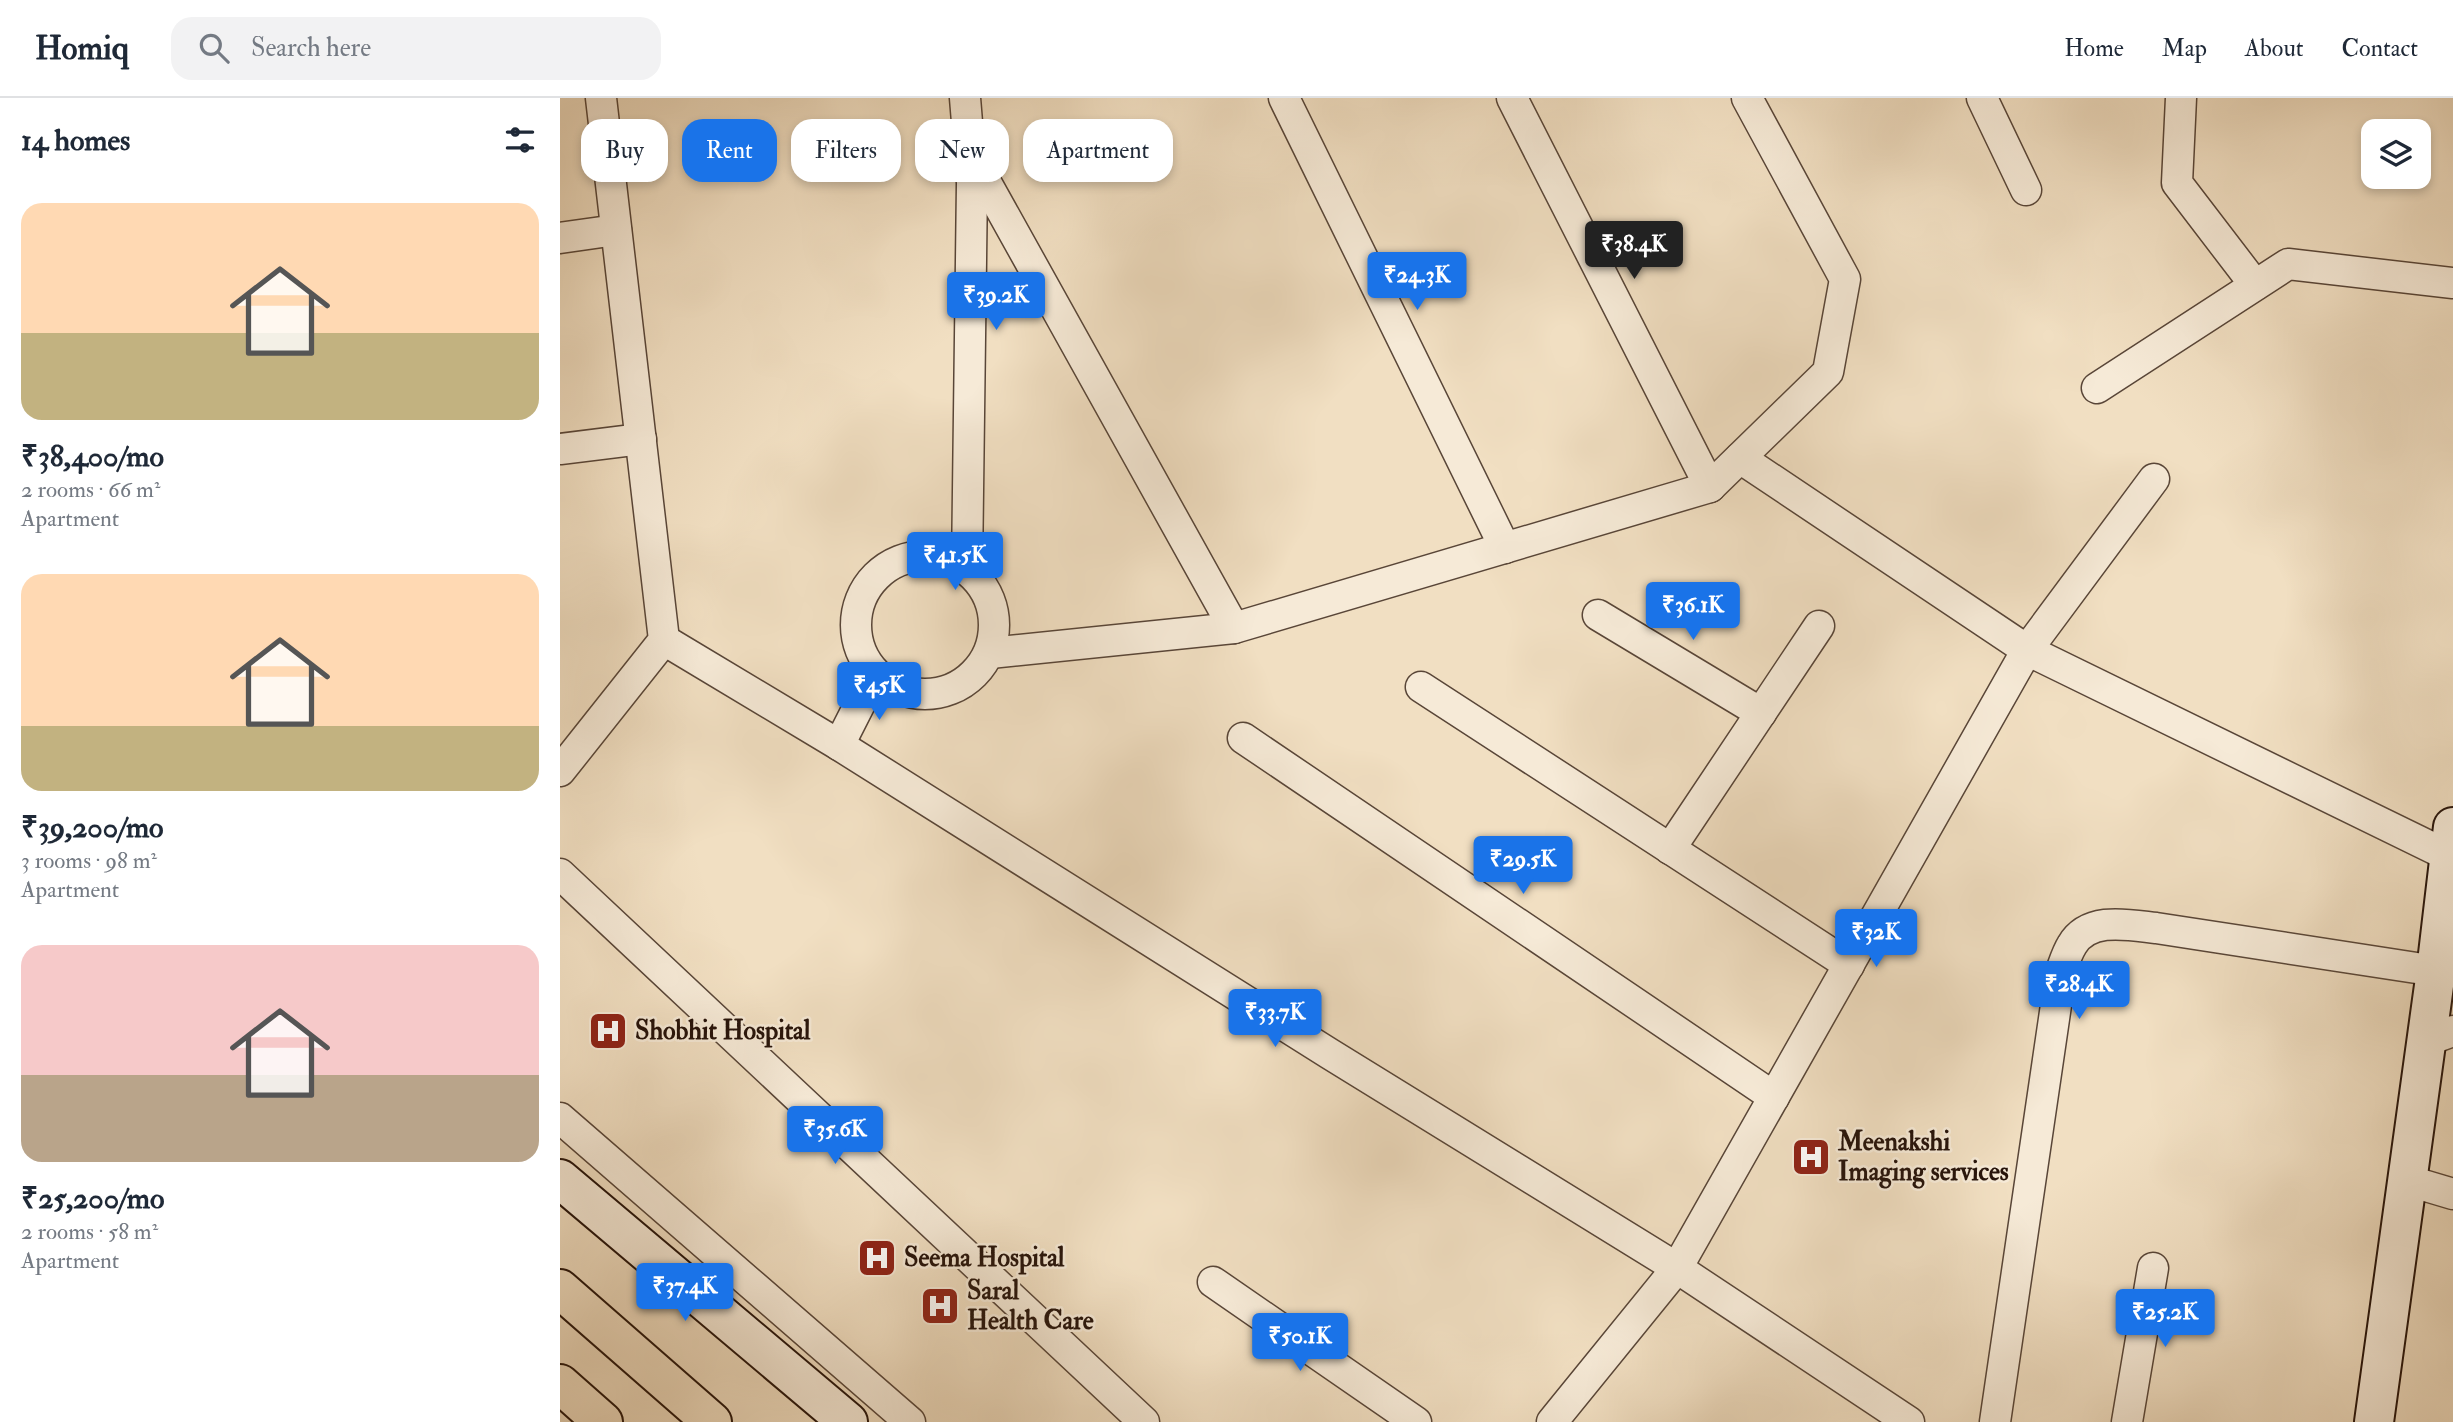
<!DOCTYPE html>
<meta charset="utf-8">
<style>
body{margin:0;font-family:"IM FELL Double Pica",serif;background:#f2f2f3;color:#1f2937;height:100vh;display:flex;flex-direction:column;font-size:26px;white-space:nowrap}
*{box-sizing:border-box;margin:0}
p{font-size:23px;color:#747a83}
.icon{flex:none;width:38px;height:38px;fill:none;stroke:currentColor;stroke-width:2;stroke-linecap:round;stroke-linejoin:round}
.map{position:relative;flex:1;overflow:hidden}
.sheet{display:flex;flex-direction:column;background:#fff;width:560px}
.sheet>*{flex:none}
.hud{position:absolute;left:21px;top:21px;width:665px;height:63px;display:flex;gap:14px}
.tools{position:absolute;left:1801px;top:21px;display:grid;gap:14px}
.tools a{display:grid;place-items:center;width:70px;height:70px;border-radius:14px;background:#fff;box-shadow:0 4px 10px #0003;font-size:35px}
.price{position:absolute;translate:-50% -60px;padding:0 16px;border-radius:7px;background:#1a73e8;color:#fff;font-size:23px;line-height:46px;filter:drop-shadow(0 2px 4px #0008)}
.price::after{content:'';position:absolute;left:50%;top:42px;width:21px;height:16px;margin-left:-10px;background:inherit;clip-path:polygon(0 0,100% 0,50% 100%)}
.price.current{background:#222;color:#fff}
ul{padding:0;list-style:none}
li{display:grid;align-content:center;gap:14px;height:371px;padding:0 21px}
li span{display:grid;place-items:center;height:217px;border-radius:21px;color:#555}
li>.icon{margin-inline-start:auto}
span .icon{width:126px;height:126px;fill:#fffc;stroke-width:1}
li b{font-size:30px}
h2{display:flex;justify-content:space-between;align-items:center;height:84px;padding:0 21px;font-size:30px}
.tag{padding:0 24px;border-radius:21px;background:#fff;box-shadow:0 4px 10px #0003;font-size:24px;line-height:63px}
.tag.current{background:#1a73e8;color:#fff}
header{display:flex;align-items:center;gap:42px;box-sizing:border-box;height:98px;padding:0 35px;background:#fff;border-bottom:2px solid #e0e1e3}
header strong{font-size:33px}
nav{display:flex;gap:38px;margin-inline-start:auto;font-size:24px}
.search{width:490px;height:63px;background:#f2f2f3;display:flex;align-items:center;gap:18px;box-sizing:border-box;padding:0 24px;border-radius:21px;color:#747a83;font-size:26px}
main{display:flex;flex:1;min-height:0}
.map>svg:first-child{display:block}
</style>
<header>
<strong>Homiq</strong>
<div class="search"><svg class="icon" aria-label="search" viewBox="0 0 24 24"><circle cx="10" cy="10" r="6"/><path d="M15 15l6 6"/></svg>Search here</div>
<nav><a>Home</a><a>Map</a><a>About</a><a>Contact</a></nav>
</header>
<main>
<section class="sheet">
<h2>14 homes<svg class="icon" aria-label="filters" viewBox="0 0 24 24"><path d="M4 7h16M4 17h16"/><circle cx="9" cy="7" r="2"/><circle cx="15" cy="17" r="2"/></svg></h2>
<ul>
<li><span style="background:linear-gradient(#ffd9b3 60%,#c2b280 0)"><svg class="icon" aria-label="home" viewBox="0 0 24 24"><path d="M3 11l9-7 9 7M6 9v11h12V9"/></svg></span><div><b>₹38,400/mo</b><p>2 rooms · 66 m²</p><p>Apartment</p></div></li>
<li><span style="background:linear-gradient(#ffd9b3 70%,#c2b280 0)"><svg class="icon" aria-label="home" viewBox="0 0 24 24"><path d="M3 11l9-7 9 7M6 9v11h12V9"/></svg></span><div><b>₹39,200/mo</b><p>3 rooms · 98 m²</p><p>Apartment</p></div></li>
<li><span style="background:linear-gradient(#f6c9c9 60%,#b9a48a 0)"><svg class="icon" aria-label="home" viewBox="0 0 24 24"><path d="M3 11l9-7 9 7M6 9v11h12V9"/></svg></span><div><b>₹25,200/mo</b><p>2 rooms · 58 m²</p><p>Apartment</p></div></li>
</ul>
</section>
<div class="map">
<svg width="1893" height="1324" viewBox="0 0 1893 1324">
<rect width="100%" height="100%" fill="#f1dfc2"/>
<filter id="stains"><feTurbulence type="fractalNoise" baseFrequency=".00286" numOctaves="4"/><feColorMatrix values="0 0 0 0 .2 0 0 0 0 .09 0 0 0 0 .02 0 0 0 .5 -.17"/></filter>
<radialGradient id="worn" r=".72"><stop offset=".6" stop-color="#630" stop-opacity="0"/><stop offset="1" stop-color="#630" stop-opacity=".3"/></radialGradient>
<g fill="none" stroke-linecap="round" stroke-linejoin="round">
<defs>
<g id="street">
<path d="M405,0L412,85L407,470"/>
<path d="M724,0L945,450"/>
<path d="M952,0L1150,389"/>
<path d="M1422,0L1466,92"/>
<path d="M1621,0L1617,85L1695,187"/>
<path d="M409,54L674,530"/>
<path d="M0,140L56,132"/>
<path d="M1537,290L1728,166L1893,185"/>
<path d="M0,351L81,341"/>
<path d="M1180,360L1467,552L1889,758"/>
<circle cx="365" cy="527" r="69"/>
<path d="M1038,517L1201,615"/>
<path d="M104,542L279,647L770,956L1117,1170L1349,1324"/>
<path d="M430,555L674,530L1150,389L1268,274L1285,181L1187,0"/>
<path d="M861,589L1289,867"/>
<path d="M683,640L1214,999"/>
<path d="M279,647L314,578"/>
<path d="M0,673L104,542L41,0"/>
<path d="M1110,751L1259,528"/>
<path d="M0,776L584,1324"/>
<path d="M1866,943L1893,933"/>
<path d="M0,1020L350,1324"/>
<path d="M1846,1082L1893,1096"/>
<path d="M653,1184L856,1324"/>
<path d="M992,1324L1117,1170L1467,552L1594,381"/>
<path d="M1435,1324L1501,873C1504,865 1507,855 1512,847C1529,818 1569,827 1596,830L1876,873"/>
<path d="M1567,1324L1593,1170"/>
</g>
<g id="secondary">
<path d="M0,1081L288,1324"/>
<path d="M1814,1324L1876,873L1893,729"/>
</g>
<g id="highway">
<path d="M0,1191L152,1324"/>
<path d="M0,1286L43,1324"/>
</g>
</defs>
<use href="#street" stroke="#594638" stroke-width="33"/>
<use href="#secondary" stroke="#26130a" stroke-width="42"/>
<use href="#highway" stroke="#26130a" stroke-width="42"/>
<use href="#street" stroke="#f6ead7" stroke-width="30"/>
<use href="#secondary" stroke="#f6ead7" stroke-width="38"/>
<use href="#highway" stroke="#f1dfc2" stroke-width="38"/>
</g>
<defs>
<symbol id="hospital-square" viewBox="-11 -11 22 22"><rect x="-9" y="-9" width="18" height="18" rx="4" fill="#8f2418" stroke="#f6ead7"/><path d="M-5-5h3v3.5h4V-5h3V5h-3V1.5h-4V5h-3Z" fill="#fff"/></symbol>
</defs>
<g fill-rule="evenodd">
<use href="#hospital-square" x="26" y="911" width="44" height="44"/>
<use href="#hospital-square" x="1229" y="1037" width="44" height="44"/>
<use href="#hospital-square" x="295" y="1138" width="44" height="44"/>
<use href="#hospital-square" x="358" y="1186" width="44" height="44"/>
</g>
<g text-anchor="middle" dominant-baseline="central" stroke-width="5" stroke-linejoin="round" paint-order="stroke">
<g font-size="26" font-weight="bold" fill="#26130a" stroke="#f6ead7" text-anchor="start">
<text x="75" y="933">Shobhit Hospital</text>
<text x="1278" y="1044">Meenakshi<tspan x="1278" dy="30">Imaging services</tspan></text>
<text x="344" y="1160">Seema Hospital</text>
<text x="407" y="1193">Saral<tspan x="407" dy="30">Health Care</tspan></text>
</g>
</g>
<rect width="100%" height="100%" filter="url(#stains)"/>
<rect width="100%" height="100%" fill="url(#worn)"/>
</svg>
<div class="tools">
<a><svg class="icon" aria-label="layers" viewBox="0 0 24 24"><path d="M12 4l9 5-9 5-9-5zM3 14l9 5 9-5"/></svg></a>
</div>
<b class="price current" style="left:1074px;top:183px">₹38.4K</b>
<b class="price" style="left:857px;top:214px">₹24.3K</b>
<b class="price" style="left:436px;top:234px">₹39.2K</b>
<b class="price" style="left:395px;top:494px">₹41.5K</b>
<b class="price" style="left:1133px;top:544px">₹36.1K</b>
<b class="price" style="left:319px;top:624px">₹45K</b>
<b class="price" style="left:963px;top:798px">₹29.5K</b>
<b class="price" style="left:1316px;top:871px">₹32K</b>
<b class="price" style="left:1519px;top:923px">₹28.4K</b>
<b class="price" style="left:715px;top:951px">₹33.7K</b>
<b class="price" style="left:275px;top:1068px">₹35.6K</b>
<b class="price" style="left:125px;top:1225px">₹37.4K</b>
<b class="price" style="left:1605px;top:1251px">₹25.2K</b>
<b class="price" style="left:740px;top:1275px">₹50.1K</b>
<div class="hud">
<a class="tag">Buy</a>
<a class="tag current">Rent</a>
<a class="tag">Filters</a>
<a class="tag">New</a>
<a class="tag">Apartment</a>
</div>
</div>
</main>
